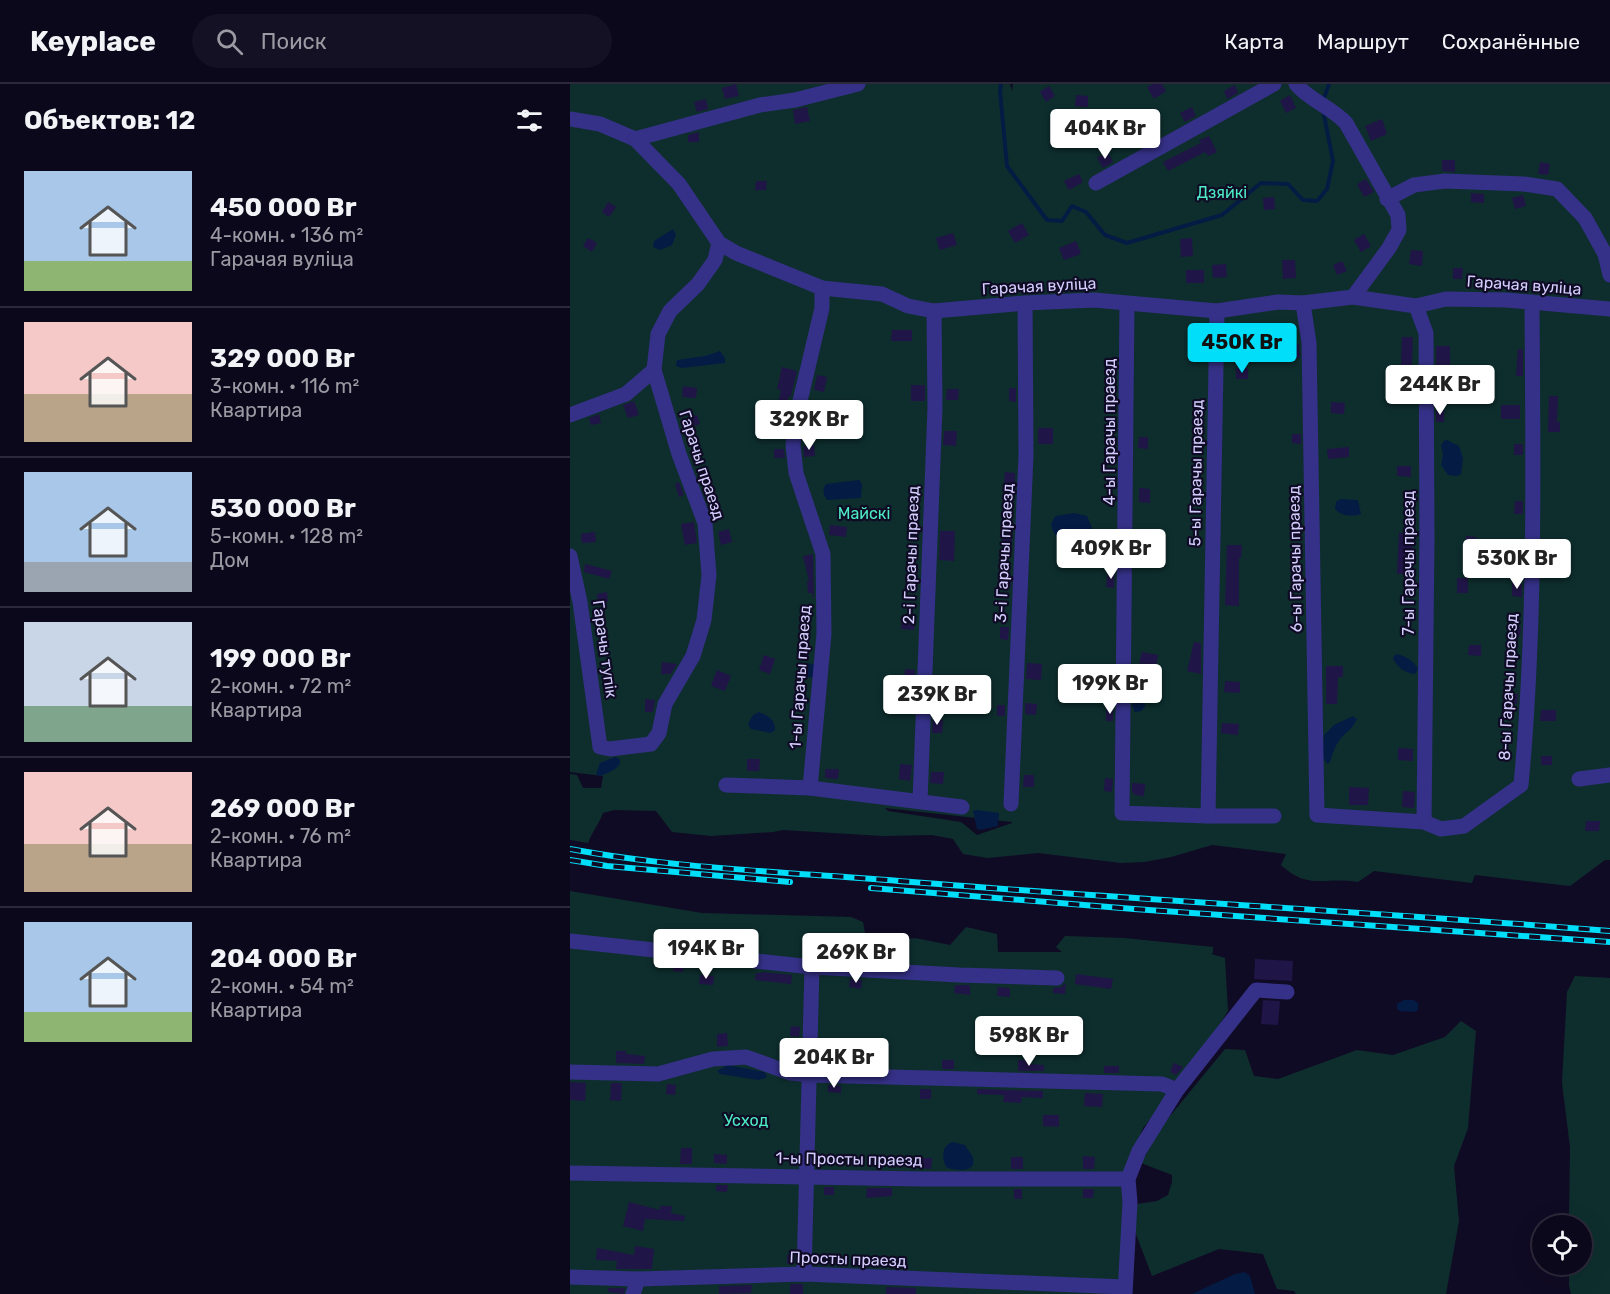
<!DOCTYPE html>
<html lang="ru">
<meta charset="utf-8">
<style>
body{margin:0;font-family:Rubik,sans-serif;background:#151124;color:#f1f3f6;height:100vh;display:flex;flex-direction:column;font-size:22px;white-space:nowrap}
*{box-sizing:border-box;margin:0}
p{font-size:20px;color:#9a9aa3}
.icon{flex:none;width:33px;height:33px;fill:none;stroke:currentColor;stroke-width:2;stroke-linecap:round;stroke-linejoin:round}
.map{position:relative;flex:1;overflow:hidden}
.drawer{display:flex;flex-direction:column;background:#0c081b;width:570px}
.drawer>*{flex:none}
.buttons{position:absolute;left:962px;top:1131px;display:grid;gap:12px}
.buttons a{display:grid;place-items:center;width:60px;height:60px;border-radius:50%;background:#0c081b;box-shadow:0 6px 24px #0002,0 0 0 2px #2c293a;font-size:30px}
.price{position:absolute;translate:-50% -51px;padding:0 14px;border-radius:6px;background:#fff;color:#222;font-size:20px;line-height:39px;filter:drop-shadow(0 2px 3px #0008)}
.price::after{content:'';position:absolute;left:50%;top:36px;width:18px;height:14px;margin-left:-9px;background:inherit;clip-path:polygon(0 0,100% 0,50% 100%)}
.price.on{background:#00def9;color:#111}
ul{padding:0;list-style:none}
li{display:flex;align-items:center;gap:18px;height:150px;padding:0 24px}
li+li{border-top:2px solid #2c293a}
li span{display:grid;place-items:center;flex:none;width:168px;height:120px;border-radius:0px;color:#555}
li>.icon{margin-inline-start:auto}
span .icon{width:72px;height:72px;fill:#fffc;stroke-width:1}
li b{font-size:26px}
h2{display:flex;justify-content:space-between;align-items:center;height:72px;padding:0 24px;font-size:26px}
header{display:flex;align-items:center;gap:36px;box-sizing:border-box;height:84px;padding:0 30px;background:#0c081b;border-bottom:2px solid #2c293a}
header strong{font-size:28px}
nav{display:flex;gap:33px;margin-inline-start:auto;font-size:21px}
.search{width:420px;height:54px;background:#151124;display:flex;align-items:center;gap:15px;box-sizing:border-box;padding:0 21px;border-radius:33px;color:#9a9aa3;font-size:22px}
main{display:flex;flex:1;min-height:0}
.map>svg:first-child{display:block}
</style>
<header>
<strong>Keyplace</strong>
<div class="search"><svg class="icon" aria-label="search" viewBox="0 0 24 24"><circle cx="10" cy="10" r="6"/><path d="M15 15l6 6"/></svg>Поиск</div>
<nav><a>Карта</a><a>Маршрут</a><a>Сохранённые</a></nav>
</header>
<main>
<section class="drawer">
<h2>Объектов: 12<svg class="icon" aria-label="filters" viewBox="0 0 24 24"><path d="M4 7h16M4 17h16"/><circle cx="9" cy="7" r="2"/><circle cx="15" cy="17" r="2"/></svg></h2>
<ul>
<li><span style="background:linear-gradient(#a9c7e8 75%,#8fb573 0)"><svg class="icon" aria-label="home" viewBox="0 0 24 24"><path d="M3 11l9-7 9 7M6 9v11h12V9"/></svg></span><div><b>450 000 Br</b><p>4-комн. · 136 m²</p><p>Гарачая вуліца</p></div></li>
<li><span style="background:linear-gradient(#f6c9c9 60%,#b9a48a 0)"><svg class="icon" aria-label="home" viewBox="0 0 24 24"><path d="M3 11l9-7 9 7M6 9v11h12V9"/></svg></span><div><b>329 000 Br</b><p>3-комн. · 116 m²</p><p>Квартира</p></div></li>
<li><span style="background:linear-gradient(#a9c7e8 75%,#9aa5b1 0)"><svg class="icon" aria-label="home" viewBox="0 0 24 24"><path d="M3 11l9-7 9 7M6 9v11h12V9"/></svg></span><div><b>530 000 Br</b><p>5-комн. · 128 m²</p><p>Дом</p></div></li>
<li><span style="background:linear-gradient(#c9d6e8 70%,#7fa58c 0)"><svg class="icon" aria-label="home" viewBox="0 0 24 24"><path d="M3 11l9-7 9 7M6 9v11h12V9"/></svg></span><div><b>199 000 Br</b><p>2-комн. · 72 m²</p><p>Квартира</p></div></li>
<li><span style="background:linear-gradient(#f6c9c9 60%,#b9a48a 0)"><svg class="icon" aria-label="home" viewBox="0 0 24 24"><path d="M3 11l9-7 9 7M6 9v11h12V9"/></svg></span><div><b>269 000 Br</b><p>2-комн. · 76 m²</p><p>Квартира</p></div></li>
<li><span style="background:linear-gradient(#a9c7e8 75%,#8fb573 0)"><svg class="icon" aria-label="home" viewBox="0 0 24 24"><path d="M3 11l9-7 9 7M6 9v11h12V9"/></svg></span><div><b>204 000 Br</b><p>2-комн. · 54 m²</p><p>Квартира</p></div></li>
</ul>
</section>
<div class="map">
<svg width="1040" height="1210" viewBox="0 0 1040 1210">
<rect width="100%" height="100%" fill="#100b24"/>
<g fill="#0e2e2e" fill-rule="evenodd">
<path d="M0,0H440L442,7L443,0H1040V776H1035L1000,802L905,791L902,799L804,787L788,798C754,792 739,807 711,781L716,770L642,761L601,773L574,778L551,779L468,769L418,774L393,770L383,755L362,751L313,752L213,746L203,748L141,752L102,748L86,727L44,726L33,729C29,740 22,748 18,759L0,756V690L7,691L13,704H31L33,692L0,688ZM315,724L442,738V739L407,751L391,738L318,727Z"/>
<path d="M0,807L132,829L281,833L293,838L295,849L319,858L345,854L380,861L396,843L427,850L428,868H492L486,863L495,852L554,854L643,863V869L641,870L655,874L658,927L620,987L573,1044L552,1100L557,1179L553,1210H0Z"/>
<path d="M1005,892L1040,894V1210H1001L999,1202V1181L1011,1180V1142L999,1141L1000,1063L992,999L997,908Z"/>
<path d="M891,937L906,947L898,1044L884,1082L889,1137L876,1210H726L724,1207L707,1205L693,1170L649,1165L582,1192L562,1140L567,1120L587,1117L598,1111L602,1098V1091L571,1079L591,1043L655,965L675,966L684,992L708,995L787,966L823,971L875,953Z"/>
</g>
<g fill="#041b44">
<path d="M103,145L106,151L102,161L90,166L83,163L84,157Z"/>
<path d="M150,267L155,274V279L112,284L106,282L107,276L135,272Z"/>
<path d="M877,356L889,362L893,374L891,390L887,392L878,391L871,381L873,371L871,361L874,357Z"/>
<path d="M289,396L292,400L291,414L257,416C253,410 252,405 256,400Z"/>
<path d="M771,415L788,416L791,430C782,433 771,432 765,425L766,418Z"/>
<path d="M504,429L517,432L522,444L524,457C508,473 485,461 481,440L485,432Z"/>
<path d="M826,570C836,572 843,576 848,585L845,590C834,589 827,583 823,574Z"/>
<path d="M234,579L245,580L244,594L231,592Z"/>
<path d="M564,612L575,614V623L571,627L565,628L562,622Z"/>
<path d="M189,628C198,632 205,635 205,646L201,649L181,645L178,640L183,631Z"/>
<path d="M783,632L787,635C782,645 781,644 774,651C766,658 763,669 760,678L757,680L752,672L754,651L764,641Z"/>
<path d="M45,673L50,675V680C45,686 37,690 29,692L26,690L30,679Z"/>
<path d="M407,726L429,729L428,742L410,746L407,745L403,727Z"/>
<path d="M834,916H844L848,919V925L846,928L830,927L827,925V920Z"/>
<path d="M158,981L194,988L197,992L196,994L188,996L150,990L147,987Z"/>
<path d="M383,1058L395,1061C397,1065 402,1070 403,1074C407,1090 384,1087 376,1083C372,1073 371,1062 383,1058Z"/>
<path d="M675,1188L680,1192L685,1210H622L665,1190Z"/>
</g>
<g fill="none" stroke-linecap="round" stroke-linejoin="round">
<g stroke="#041b44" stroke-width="4">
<path d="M431,0L430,7L437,82L477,136L492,137L502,122L516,128L535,151L557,159L652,131L691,99L718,100L733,116L747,117L757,105L763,77L753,26"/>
<path d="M754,14L759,0"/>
</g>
</g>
<g fill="#201547">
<path d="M166,0L169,12L155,15L152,4Z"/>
<path d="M583,0H592L596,7L584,15L577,3Z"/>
<path d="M665,1L668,9L657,15L654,7Z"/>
<path d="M479,2L485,12L476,18L470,8Z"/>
<path d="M506,11L518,12V23L505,22Z"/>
<path d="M720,11L726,24L716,29L710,17Z"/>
<path d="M136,15L138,25L127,28L124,18Z"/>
<path d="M237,23L240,37L225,40L223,26Z"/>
<path d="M622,23L626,32L615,38L610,29Z"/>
<path d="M812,35L817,50L801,57L795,42Z"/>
<path d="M129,48V58H118V51Z"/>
<path d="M639,52L647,68L638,72L635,68L598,87L593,78L631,59L629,56Z"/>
<path d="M538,68L543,78L533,84L527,74Z"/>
<path d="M872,76H885V88L872,87Z"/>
<path d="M970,78L980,80L978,91L968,90Z"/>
<path d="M509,90L513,98L499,106L494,97Z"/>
<path d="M796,95L804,108L794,113L787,100Z"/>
<path d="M186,97H197L196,106H185Z"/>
<path d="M901,109L914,110V119L901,118Z"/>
<path d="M953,111L956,122L945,125L942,114Z"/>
<path d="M704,113L705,125L694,126L693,114Z"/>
<path d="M38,118L46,123L39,133L32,128Z"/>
<path d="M452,139L459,151L445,159L438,147Z"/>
<path d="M383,149L387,161L370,166L366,154Z"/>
<path d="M794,150L801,162L791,168L784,156Z"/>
<path d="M18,154L27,159L22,168L13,162Z"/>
<path d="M622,154L623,172L611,173L610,155Z"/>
<path d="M506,157L511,170L494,176L489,164Z"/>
<path d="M841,166L853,167L852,182L839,180Z"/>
<path d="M712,176H725L726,194L713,195Z"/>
<path d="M772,177L777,187L767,191L763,181Z"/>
<path d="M656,180L657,193L643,194L642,181Z"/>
<path d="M883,184H893L892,195H883Z"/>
<rect x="616" y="186" width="18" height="13"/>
<path d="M322,246H342V257H321Z"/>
<path d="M832,253H843L842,282H844V309H827V281H831Z"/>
<path d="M724,259L729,260L730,274H723Z"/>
<path d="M866,262H880V299L866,298Z"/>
<path d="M948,265H953V292H946Z"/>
<path d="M212,283L227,287L221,312L218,313L217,327L207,324L211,306L207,305Z"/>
<rect x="666" y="284" width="12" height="11"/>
<path d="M247,291L257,293L254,308L244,306Z"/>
<rect x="341" y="301" width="14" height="16"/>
<path d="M113,302L127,304L126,314L112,313Z"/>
<path d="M439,304H446V318L439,317Z"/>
<path d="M377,305H389L388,316H376Z"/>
<path d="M979,312H988L987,338H990V348H978Z"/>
<path d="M64,317L69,331L58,334L53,321Z"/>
<path d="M761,318L775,319L774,330L761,329Z"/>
<rect x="931" y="321" width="19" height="14"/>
<path d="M247,322L257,323V333L246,332Z"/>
<rect x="866" y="326" width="8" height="12"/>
<path d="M29,330L31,339L21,341L19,334Z"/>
<path d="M127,331L130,340L116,344L114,335Z"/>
<rect x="468" y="344" width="15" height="16"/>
<path d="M374,347H387L386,362L373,361Z"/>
<path d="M722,350H731V360L722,359Z"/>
<path d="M569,353H578V365L568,364Z"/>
<rect x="944" y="360" width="9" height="11"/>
<path d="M244,361L245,372L234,373L233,363Z"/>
<path d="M779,363V373L758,375L757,365Z"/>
<path d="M204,365H214L215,374H204Z"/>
<path d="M827,382H841V393L827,392Z"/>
<path d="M435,388L445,389V401L434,400Z"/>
<path d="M109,398L114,411L109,413L105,400Z"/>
<path d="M569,404L580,405V419L569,418Z"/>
<path d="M945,417H953V430H944Z"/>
<path d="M124,438L127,459L115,461L111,440Z"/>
<path d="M260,441L277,443L276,453L259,451Z"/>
<path d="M433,443L443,444L442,458H432Z"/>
<path d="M159,445L162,458L151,461L148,448Z"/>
<path d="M370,447H385L384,477L369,476Z"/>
<path d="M25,448L26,458L12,459L11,450Z"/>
<path d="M829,449H843L842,467H837V490H827Z"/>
<path d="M896,452L906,453L905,466H895Z"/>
<path d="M657,461H672L671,474H669V522L655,521Z"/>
<path d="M488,467L497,468V478L488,477Z"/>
<path d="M243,470V472L244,516L242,509H238L237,497H239L233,472Z"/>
<path d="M15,480L42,487L39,495L14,488Z"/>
<path d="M538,487L545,488L544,504L536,503Z"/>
<path d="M428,490L441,491V503H428Z"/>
<rect x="887" y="494" width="11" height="15"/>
<path d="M942,499L952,500V513L942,512Z"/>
<path d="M37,508L38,518L28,519L27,510Z"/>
<path d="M332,535L346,536L344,546L331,545Z"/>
<path d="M940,542L951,543L950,552H939Z"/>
<path d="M430,543H439L438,556L430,555Z"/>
<path d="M624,558L631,559V590L617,587Z"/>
<path d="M899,561H911V572L898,571Z"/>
<path d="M572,568L588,571L586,582L569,579Z"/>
<path d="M194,571L205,575L200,590L189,586Z"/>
<path d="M92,578L107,580L101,590H91Z"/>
<path d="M457,579L472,580L471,596L456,595Z"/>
<path d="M756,582H773V593H768L767,620H756Z"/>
<path d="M335,585L345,586V596L334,595Z"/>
<path d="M147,586L161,592L155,607L141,602Z"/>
<path d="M365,591L375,592L374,603H364Z"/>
<path d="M655,597L670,598V609L654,608Z"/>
<path d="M938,610H948L947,620L938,619Z"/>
<path d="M75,615L85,616L83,628H75Z"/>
<path d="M330,617L343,618V629L329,628Z"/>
<path d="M455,619L467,620L466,631L455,630Z"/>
<rect x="427" y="621" width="8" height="11"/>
<rect x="536" y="624" width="7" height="13"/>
<path d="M971,626H986V637H970Z"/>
<path d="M363,635L373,636L372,649H362Z"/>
<path d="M652,639L669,640L668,651L651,649Z"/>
<path d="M828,664L843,665V677L828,676Z"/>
<rect x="971" y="672" width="11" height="9"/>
<path d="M177,675H190L189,687H177Z"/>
<path d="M330,680L342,681L340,697L329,695Z"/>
<path d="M255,685H269L268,695L255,694Z"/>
<path d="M361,688H374L373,700L360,699Z"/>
<path d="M454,691H464V703H453Z"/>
<path d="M535,694L543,695L542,708L534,707Z"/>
<path d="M562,699L575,700L574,712L564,711L565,709H562Z"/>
<path d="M779,703L799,704L798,721H779Z"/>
<path d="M833,707L845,708L844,724L832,723Z"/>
<path d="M1016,737H1030L1029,747H1015Z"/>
<path d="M685,875L723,877L722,897L684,895Z"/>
<path d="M104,878L114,879L113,888L103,887Z"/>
<path d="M193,888L222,891L221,900L185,896L186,889H192Z"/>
<path d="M506,890L543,895L541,905L505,900Z"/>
<path d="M130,891L144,892L143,901L129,900Z"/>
<path d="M280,895L292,896L291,905L279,903Z"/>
<path d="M496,899L495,910L483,909V904L491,903Z"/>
<path d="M385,901H400V911L384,909Z"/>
<path d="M428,903L440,904V913L427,912Z"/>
<path d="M693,916L710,917L708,941L691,940Z"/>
<path d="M459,932L474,933V944L459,943Z"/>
<path d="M221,942L230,943L229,953L220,952Z"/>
<path d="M157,949L158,962L147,963V950Z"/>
<path d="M46,967H56V970L75,972L74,980L46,979Z"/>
<rect x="372" y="976" width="12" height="9"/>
<path d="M448,976H458V980L474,981V987H448Z"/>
<path d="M604,979L613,983L606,991L600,988Z"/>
<rect x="534" y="982" width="15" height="7"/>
<path d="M0,998L16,999L15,1017L0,1016Z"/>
<path d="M41,999H52L51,1017L40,1016Z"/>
<path d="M97,1000L106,1001L105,1011L96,1010Z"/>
<path d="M258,1001L271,1002V1009L258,1008Z"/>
<rect x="350" y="1005" width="11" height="10"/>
<path d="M407,1005L473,1007V1014L452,1013L451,1019L433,1018L434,1011L407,1010Z"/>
<path d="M515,1009L533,1010L532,1023L514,1022Z"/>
<path d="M473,1031H489V1043L473,1042Z"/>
<path d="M111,1064H122V1080H110Z"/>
<path d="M144,1070L157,1071V1080L144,1079Z"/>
<path d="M220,1071L227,1072V1082L219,1081Z"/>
<path d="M513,1072L525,1073L524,1085H513Z"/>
<rect x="441" y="1073" width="12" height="12"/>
<path d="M351,1074H362L361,1085L350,1084Z"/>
<path d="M146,1101H158L157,1108L146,1107Z"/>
<rect x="254" y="1103" width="10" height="8"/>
<path d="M297,1104H322V1112L296,1114Z"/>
<rect x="444" y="1105" width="8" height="10"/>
<path d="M513,1105H524L523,1114H513Z"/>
<path d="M59,1118L90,1126V1122H102L101,1129L115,1132L114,1137L75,1135L73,1147L53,1142Z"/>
<path d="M65,1162L84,1165L82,1185H46L47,1177L26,1176L27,1164L64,1171Z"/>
<path d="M217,1171H225L224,1180H217Z"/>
<rect x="220" y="1200" width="13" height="10"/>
<path d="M182,1201L181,1209L149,1210V1202Z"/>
<path d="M316,1203L346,1204V1210H316Z"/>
<path d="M38,1204H55L54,1210L38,1208Z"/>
</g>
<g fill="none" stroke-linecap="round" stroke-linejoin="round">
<g stroke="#353188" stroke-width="15">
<path d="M726,0C739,16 761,23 776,39L828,131L829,146L819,164L783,213"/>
<path d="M0,35L30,40L65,55L109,100L149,159L166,169L252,204L312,210L338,222L364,227L455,219L524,216L647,227L708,218L733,219L783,213L846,222L876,215L936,216L1040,225"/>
<path d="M65,55L190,21L225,16L288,0"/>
<path d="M526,99L704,0"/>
<path d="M817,115L844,101L875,97L954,100L987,105L1015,134L1035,170L1040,191"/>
<path d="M733,219L739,259L747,731L854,738L871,745L894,742L951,701C966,541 963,379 962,218"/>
<path d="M557,220L552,729L638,732H704"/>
<path d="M846,222L856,249L857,454L854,738"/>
<path d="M0,331L56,310L84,286"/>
<path d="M0,472L10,518L30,663L40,665L81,660L89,649L95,620L123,572L134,536L139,491L135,439L109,370L84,286L88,250L100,227L128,200L145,176L149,159"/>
<path d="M1009,695L1040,691"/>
<path d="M156,701L240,704L392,723"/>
<path d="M240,704L254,550L253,470L226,389L223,361L226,334L252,224V204"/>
<path d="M350,717L365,324L364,227"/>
<path d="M441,720L456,371L455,219"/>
<path d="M638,732L647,227"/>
<path d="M0,857L242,883L389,891L487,894"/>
<path d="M0,988L88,990L143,975L176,973L220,989L239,991L592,1000L607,1006"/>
<path d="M0,1089L353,1095H558"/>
<path d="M234,1190L242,883"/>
<path d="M0,1193L68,1195L234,1190L555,1203"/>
<path d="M63,1210L68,1195"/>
<path d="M555,1210L560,1118L558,1095L569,1067L607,1006L686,906L717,908"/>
</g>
<defs>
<g id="rail">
<path d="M0,765C108,785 219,788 329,797C566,816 803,828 1040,847"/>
<path d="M0,776L37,782L220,798"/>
<path d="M301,804L564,825L1040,858"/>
</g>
</defs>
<use href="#rail" stroke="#00def9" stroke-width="6"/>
<use href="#rail" stroke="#100b24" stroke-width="4" stroke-dasharray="11" stroke-linecap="butt"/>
</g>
<g text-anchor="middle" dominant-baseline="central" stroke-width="4.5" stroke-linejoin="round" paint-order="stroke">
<g font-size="16" fill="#4decc5" stroke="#100b24">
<text x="652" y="108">Дзяйкі</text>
<text x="294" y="429">Майскі</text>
<text x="176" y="1036">Усход</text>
</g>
<g font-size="16" fill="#d4ceff" stroke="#100b24">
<text transform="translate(954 201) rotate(4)">Гарачая вуліца</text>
<text transform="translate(469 202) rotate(-3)">Гарачая вуліца</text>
<text transform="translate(539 348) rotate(-90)">4-ы Гарачы праезд</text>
<text transform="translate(132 381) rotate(72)">Гарачы праезд</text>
<text transform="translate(626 389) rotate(-89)">5-ы Гарачы праезд</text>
<text transform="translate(434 469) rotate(-87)">3-і Гарачы праезд</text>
<text transform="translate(341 471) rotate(-88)">2-і Гарачы праезд</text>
<text transform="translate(725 475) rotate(-91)">6-ы Гарачы праезд</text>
<text transform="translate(838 479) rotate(-90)">7-ы Гарачы праезд</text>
<text transform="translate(35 565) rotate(82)">Гарачы тупік</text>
<text transform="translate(230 593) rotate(-86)">1-ы Гарачы праезд</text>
<text transform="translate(938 603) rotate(-87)">8-ы Гарачы праезд</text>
<text transform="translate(279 1075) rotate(1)">1-ы Просты праезд</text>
<text transform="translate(278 1175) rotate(2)">Просты праезд</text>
</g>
</g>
</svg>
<div class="buttons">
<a><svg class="icon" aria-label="locate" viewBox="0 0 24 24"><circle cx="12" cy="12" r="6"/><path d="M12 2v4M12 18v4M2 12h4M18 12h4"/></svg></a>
</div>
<b class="price" style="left:535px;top:76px">404K Br</b>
<b class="price on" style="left:672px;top:290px">450K Br</b>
<b class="price" style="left:870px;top:332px">244K Br</b>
<b class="price" style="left:239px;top:367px">329K Br</b>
<b class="price" style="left:541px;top:496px">409K Br</b>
<b class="price" style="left:947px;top:506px">530K Br</b>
<b class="price" style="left:540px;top:631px">199K Br</b>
<b class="price" style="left:367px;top:642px">239K Br</b>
<b class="price" style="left:136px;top:896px">194K Br</b>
<b class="price" style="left:286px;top:900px">269K Br</b>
<b class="price" style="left:459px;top:983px">598K Br</b>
<b class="price" style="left:264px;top:1005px">204K Br</b>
</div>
</main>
